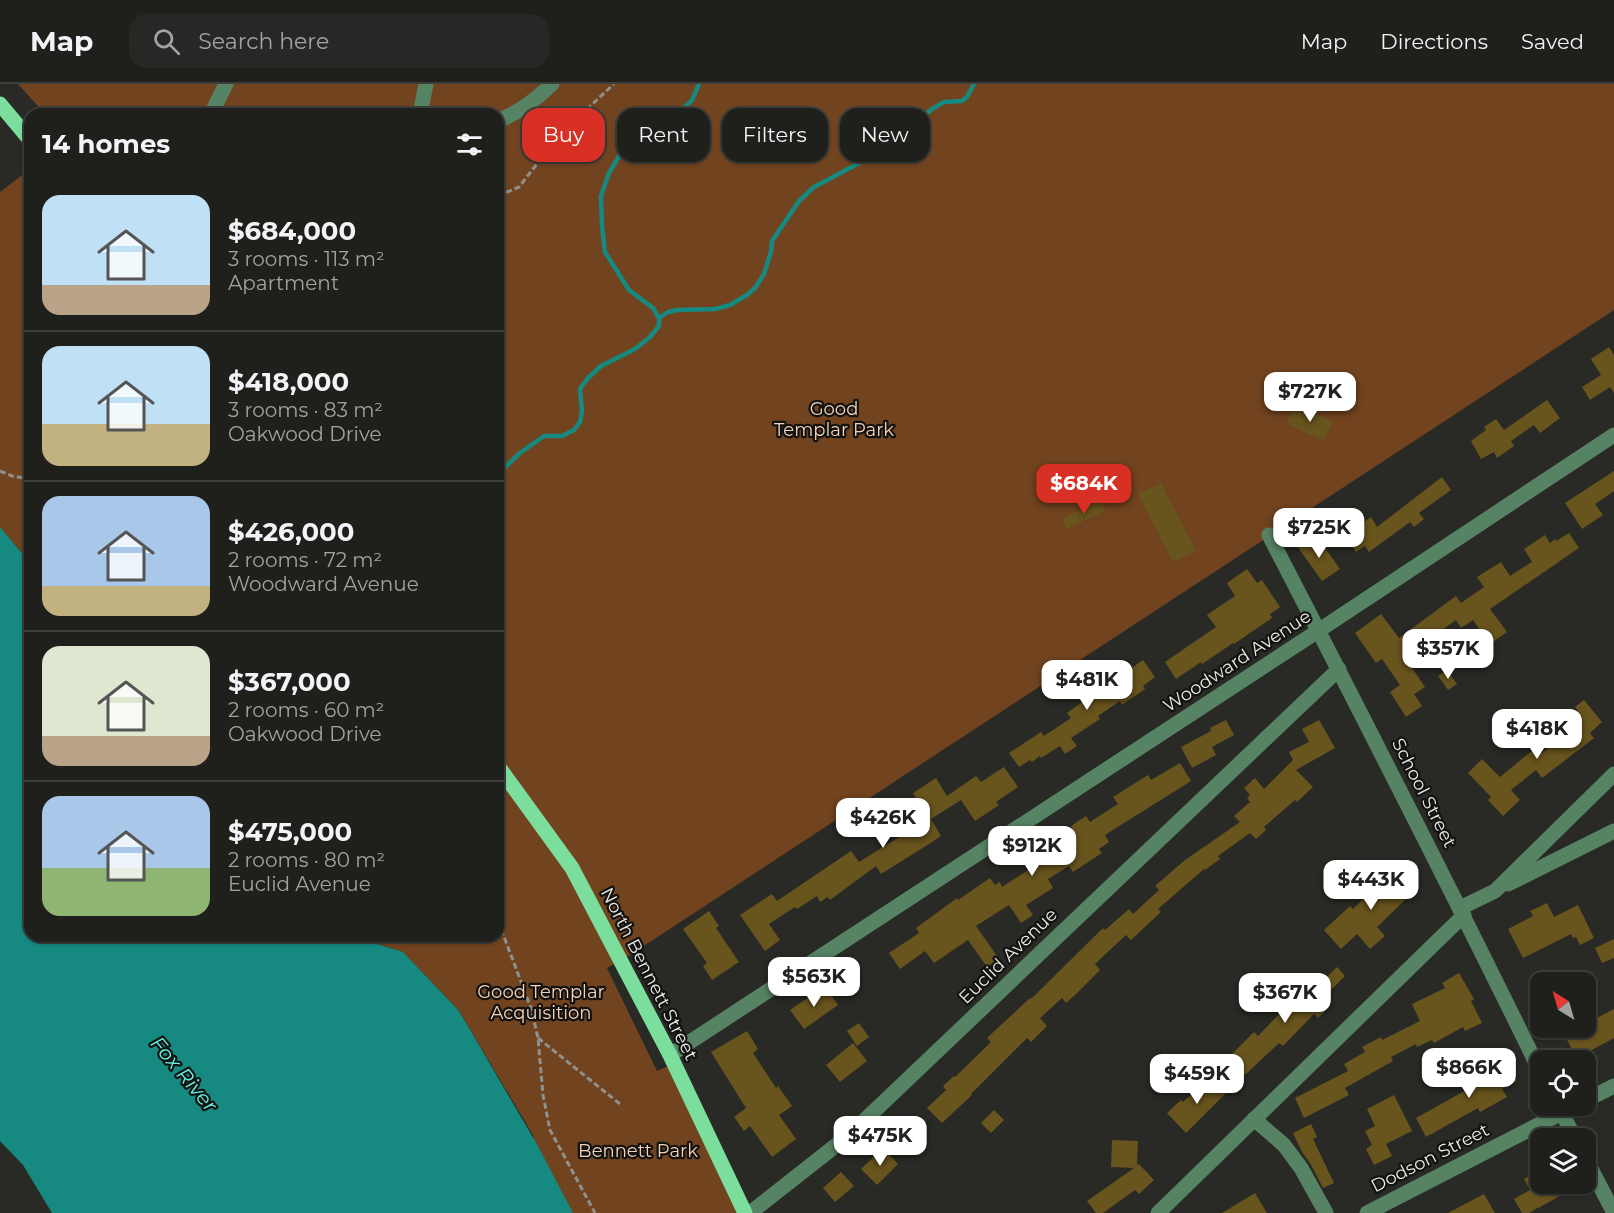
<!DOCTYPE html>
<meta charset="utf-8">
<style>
body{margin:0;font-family:Montserrat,sans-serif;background:#272825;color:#f1f3f6;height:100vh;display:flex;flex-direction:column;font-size:22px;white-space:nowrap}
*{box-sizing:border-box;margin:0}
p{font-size:20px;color:#a1a3a3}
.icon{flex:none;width:33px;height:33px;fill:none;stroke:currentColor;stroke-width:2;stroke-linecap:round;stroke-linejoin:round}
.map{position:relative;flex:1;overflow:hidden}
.details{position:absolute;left:24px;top:24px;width:480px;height:834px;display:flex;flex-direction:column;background:#1f201c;border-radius:18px;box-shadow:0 2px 4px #0004,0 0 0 2px #3c3e3b}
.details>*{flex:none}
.guide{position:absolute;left:522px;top:24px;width:570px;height:54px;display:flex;gap:12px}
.needle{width:39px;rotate:323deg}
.tools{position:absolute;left:1530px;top:888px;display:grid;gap:12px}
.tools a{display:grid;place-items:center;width:66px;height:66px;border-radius:12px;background:#1f201c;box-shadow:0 2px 4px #0004,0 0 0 2px #3c3e3b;font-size:30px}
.price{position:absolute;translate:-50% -51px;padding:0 14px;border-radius:12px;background:#fff;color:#222;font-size:20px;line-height:39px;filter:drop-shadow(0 2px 3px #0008)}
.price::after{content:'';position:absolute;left:50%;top:36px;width:18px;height:14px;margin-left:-9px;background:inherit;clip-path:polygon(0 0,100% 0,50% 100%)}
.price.active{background:#d93025;color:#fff}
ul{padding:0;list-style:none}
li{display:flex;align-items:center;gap:18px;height:150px;padding:0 18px}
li+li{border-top:2px solid #3c3e3b}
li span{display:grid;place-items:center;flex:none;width:168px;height:120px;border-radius:18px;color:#555}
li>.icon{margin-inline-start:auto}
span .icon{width:72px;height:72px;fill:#fffc;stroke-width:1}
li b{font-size:26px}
h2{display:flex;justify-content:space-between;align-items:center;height:72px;padding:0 18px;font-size:26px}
.pill{padding:0 21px;border-radius:18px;background:#1f201c;box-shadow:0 2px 4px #0004,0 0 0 2px #3c3e3b;font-size:21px;line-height:54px}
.pill.active{background:#d93025;color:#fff}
header{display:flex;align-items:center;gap:36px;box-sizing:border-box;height:84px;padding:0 30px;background:#1f201c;border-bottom:2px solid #3c3e3b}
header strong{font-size:28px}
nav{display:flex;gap:33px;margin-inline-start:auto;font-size:21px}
.search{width:420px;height:54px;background:#272825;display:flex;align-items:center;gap:15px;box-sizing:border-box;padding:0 21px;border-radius:18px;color:#a1a3a3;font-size:22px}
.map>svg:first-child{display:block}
</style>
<header>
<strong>Map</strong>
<div class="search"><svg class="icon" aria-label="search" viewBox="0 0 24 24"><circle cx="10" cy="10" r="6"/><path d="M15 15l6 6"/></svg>Search here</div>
<nav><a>Map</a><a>Directions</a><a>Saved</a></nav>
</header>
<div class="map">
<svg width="1614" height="1129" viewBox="0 0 1614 1129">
<rect width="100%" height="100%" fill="#292a25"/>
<g fill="#71431f">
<path d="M18,0H1614V226L630,871L607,884L657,987L668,982L739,1129H573L534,1057L533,1051L459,927L403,868L368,857L360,852H498V30H45Z"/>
<path d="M30,85V479L0,443V108Z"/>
</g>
<path fill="#168a80" d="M0,443L30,479V852H360L368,857L403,868L459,927L538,1062L573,1129H52L23,1081L0,1057Z"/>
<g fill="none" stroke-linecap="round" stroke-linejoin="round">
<g stroke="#168a80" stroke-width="4.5">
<path d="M659,234L668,228L678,226L715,225L730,221L747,211L755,204L764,190L771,168L772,157L799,117L814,103L863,77L905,49L932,25L944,18L962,17L967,13L974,0"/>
<path d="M498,390L520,369L544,352H562L574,346L580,338L582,327L580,305L587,295L601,282L635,265L650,253L659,242V234L653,224L629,206L605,168L602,142L601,112L609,89L621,69L629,58L646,48L671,37L692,16L699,0"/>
</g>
</g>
<g fill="#68541d">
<path d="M1609,263L1614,271V309L1610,303L1590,316L1582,303L1601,291L1591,275Z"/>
<path d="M1547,316L1560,334L1540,349L1534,341L1511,357L1514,362L1497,374L1494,368L1481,375L1471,357L1486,346L1484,343L1496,335L1504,346Z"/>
<path d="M1296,320L1333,338L1324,357L1286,339Z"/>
<path d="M1614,387V407L1595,420L1603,431L1582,445L1565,419Z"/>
<path d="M1442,393L1451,406L1419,429L1424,435L1414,443L1410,438L1369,468L1365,462L1356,468L1347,455L1361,445L1358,442L1371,433L1377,443Z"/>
<path d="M1161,399L1196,467L1173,478L1138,410Z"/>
<path d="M1100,416L1105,427L1067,445L1062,435Z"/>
<path d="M1569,449L1579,464L1490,525L1507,548L1490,560L1473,536L1461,544L1456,536L1435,551L1433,548L1405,567L1409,572L1406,575L1425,603L1414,610L1422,622L1406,633L1390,608L1400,601L1382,575L1376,579L1355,549L1381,530L1399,554L1456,512L1461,519L1484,503L1477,493L1501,478L1510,492L1532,478L1524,465L1545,451L1550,459L1555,455L1556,457Z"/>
<path d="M1309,454L1314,461L1320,457L1340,485L1322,497L1297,462Z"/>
<path d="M1247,485L1257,499L1262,496L1280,523L1270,530L1272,534L1234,560L1233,559L1202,580L1201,578L1176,595L1165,578L1216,543L1207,531L1235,512L1227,499Z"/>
<path d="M1143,576L1155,593L1143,602L1145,605L1122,621L1120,617L1098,632L1100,635L1071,654L1077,662L1065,670L1060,662L1041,674L1040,672L1032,678L1030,676L1019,683L1009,669L1041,648L1044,652L1071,634L1067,629L1086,615L1075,599L1089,590L1095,599L1121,582L1126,588Z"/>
<path d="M1447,586L1457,600L1448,606L1438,592Z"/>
<path d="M1584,616L1602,638L1590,649L1594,654L1542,694L1536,686L1511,706L1520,716L1503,732L1488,716L1491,713L1468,689L1482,675L1500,693L1534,665L1539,671L1568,648L1563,642L1571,635L1569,634L1578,627L1575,623Z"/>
<path d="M1226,636L1234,651L1212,663L1216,671L1192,684L1181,663L1211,647L1210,644Z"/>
<path d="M1319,636L1335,664L1296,686L1313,703L1297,718L1295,716L1264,743L1266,746L1256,755L1250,749L1218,772L1220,775L1205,786L1204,785L1158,825L1161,828L1131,856L1126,851L1095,880L1100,886L1075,911L1066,919L1062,914L1040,934L1047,942L1031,958L1027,954L971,1010L972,1011L942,1039L927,1024L946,1006L943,1002L954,992L955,993L991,958L987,954L1030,914L1031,915L1103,844L1105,846L1129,825L1133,830L1159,806L1155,802L1185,776L1240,738L1234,732L1250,718L1247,714L1250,711L1244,704L1255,694L1264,705L1293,676L1289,668L1309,658L1302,645Z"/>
<path d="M1180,679L1191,697L1105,751L1109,758L1099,765L1102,769L1073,788L1069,782L1048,795L1053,804L1026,821L1033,831L1021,839L1009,821L976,842L999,875L987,883L968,856L934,879L925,867L900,885L889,869L919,849L916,844L957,814L958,816L990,794L995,801L1000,798L1002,803L1059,766L1055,761L1069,751L1067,747L1072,744L1071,742L1086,732L1090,738L1118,720L1113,713L1148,691L1151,696Z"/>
<path d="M1004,683L1018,703L996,718L999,721L975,737L961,716L931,735L941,752L918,767L881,790L876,782L830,816L828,813L820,818L817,812L797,825L795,823L769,840L780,856L765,867L740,831L772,810L777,817L851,767L859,778L912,745L900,726L917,716L913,709L936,694L947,712L976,692L981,698Z"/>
<path d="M1395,780L1410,795L1402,803L1410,811L1377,843L1385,852L1370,865L1357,850L1341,865L1324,846L1350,822L1353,825L1378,800V797Z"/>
<path d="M1547,819L1554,833L1578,821L1594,854L1580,861L1576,853L1573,854L1571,850L1523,874L1508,845L1533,832L1530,827Z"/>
<path d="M709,827L719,842L716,844L739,878L712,896L703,882L707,879L683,845Z"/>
<path d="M1614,855V874L1602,879L1595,864Z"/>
<path d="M1337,883L1345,892L1322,915L1329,923L1318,934L1314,930L1283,962L1279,959L1245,991L1228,974L1254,948L1258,952L1284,925L1285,926L1310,903L1313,906Z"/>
<path d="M1459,889L1474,915L1471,917L1482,939L1465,947L1463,943L1434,959L1432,956L1417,963L1416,960L1391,973L1393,977L1345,1004L1349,1011L1304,1034L1295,1014L1348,987L1344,980L1365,968L1362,963L1381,953L1382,956L1420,937L1412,920L1445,904L1442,899Z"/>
<path d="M825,902L838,921L804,945L790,926Z"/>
<path d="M1614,925V954L1577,974L1567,956L1598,939L1595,935Z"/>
<path d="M859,939L869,953L857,962L847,947Z"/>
<path d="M747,947L758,965L753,969L776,1004L778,1002L792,1022L779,1031L796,1055L772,1073L750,1042L744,1047L734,1033L746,1024L711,968Z"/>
<path d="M853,959L867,977L840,998L826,981Z"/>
<path d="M1507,979L1517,997L1502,1005L1507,1013L1480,1028L1478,1024L1426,1053L1416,1034L1468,1005L1466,1001L1478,994L1475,989L1487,983L1490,989Z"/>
<path d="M1210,992L1226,1009L1186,1049L1167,1029L1181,1016L1183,1018Z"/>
<path d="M1394,1011L1412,1047L1386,1060L1392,1072L1374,1081L1366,1065L1372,1061L1365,1047L1375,1042L1367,1025Z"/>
<path d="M994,1026L1004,1036L991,1049L981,1039Z"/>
<path d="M1311,1040L1317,1053L1313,1055L1334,1099L1323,1104L1310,1079L1302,1068L1293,1049Z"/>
<path d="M1112,1056L1138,1057L1137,1081L1139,1080L1154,1096L1139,1110L1135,1106L1103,1129H1096L1087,1117L1134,1084L1111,1083Z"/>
<path d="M883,1064L898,1080L877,1101L861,1085Z"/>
<path d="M1540,1086V1100H1563L1567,1108L1540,1123V1126L1539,1123L1529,1129H1522L1514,1115L1530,1106L1524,1095Z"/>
<path d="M841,1088L854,1102L835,1118L823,1104Z"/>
<path d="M1255,1109L1267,1129H1222Z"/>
<path d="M1484,1110L1495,1129H1448Z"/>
</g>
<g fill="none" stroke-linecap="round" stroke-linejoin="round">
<g stroke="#90918c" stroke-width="3" stroke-dasharray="6 3" stroke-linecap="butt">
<path d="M498,112L519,103L561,49L614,0"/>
<path d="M0,387L12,392L30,395"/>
<path d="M498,837L531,924L538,954L543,1011L550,1046L595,1129"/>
<path d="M538,954L620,1020"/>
</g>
<g stroke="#568364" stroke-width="15">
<path d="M211,30L226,0"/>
<path d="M420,30L426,0"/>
<path d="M498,37C519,28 536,16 552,0"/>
<path d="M1269,451C1361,629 1452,807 1540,987"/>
<path d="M1508,800L1614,747"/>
<path d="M1460,824L1495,807L1614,690"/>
<path d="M670,971L1318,547L1614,351"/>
<path d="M1586,1016L1614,1002"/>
<path d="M1558,1022L1575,1054"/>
<path d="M1254,1035L1284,1061L1301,1084L1326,1129"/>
<path d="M1586,1075L1614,1129"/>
<path d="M750,1129L848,1052L1339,585"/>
<path d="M1158,1129L1464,831"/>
<path d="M1367,1129L1575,1022"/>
</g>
<g stroke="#7bde9c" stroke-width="15">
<path d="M0,20L30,56"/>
<path d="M498,682L572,784L670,971L745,1129"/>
</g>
</g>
<g text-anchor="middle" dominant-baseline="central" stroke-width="4.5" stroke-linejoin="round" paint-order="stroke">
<g font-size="18" fill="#f4d2ba" stroke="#121210">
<text x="834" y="325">Good<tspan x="834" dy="21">Templar Park</tspan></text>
<text x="541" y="908">Good Templar<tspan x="541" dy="21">Acquisition</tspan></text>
<text x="638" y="1067">Bennett Park</text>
</g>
<g font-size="18" fill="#e9eae6" stroke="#121210">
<text transform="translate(1237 577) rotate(-33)">Woodward Avenue</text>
<text transform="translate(1424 709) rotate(63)">School Street</text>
<text transform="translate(1008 872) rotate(-44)">Euclid Avenue</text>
<text transform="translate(649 890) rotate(63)">North Bennett Street</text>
<text transform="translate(1430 1074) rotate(-27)">Dodson Street</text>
</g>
<g font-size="20" font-style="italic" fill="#66f6e7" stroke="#121210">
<text transform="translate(184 990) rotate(50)">Fox River</text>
</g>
</g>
</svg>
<div class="tools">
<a><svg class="needle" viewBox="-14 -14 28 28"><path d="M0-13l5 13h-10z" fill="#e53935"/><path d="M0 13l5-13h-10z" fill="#a1a3a3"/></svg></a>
<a><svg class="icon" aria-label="locate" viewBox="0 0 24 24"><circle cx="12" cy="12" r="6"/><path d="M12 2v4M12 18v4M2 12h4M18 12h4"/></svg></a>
<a><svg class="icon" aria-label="layers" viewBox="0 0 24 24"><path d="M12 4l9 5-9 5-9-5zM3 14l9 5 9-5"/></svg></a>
</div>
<b class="price" style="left:1310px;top:339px">$727K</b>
<b class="price active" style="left:1084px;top:431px">$684K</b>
<b class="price" style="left:1319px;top:475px">$725K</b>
<b class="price" style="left:1448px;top:596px">$357K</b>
<b class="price" style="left:1087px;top:627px">$481K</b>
<b class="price" style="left:1537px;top:676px">$418K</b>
<b class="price" style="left:883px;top:765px">$426K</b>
<b class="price" style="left:1032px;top:793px">$912K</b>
<b class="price" style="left:1371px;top:827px">$443K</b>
<b class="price" style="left:814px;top:924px">$563K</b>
<b class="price" style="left:1285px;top:940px">$367K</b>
<b class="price" style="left:1469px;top:1015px">$866K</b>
<b class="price" style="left:1197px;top:1021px">$459K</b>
<b class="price" style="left:880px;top:1083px">$475K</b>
<div class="guide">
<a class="pill active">Buy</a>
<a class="pill">Rent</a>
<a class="pill">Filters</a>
<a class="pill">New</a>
</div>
<section class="details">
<h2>14 homes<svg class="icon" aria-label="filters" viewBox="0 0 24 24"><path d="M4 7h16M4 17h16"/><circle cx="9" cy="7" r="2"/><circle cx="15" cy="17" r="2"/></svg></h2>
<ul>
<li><span style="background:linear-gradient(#bfe0f5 75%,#b9a48a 0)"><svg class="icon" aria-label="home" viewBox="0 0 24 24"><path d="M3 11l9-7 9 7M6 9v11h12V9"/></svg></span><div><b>$684,000</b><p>3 rooms · 113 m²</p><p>Apartment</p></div></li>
<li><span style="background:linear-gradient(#bfe0f5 65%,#c2b280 0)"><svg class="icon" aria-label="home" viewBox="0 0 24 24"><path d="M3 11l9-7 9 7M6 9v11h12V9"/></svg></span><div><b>$418,000</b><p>3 rooms · 83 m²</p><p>Oakwood Drive</p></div></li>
<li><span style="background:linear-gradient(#a9c7e8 75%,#c2b280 0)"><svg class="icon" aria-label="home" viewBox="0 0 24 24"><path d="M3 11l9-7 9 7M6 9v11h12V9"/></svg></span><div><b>$426,000</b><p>2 rooms · 72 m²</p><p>Woodward Avenue</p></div></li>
<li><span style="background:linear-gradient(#dfe7d0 75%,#b9a48a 0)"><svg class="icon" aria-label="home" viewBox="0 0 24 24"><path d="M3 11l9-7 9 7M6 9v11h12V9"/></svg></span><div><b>$367,000</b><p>2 rooms · 60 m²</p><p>Oakwood Drive</p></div></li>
<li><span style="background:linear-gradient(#a9c7e8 60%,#8fb573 0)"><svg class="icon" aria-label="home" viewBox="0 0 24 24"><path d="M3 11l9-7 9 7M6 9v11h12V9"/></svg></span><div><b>$475,000</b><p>2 rooms · 80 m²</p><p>Euclid Avenue</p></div></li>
</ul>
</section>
</div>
